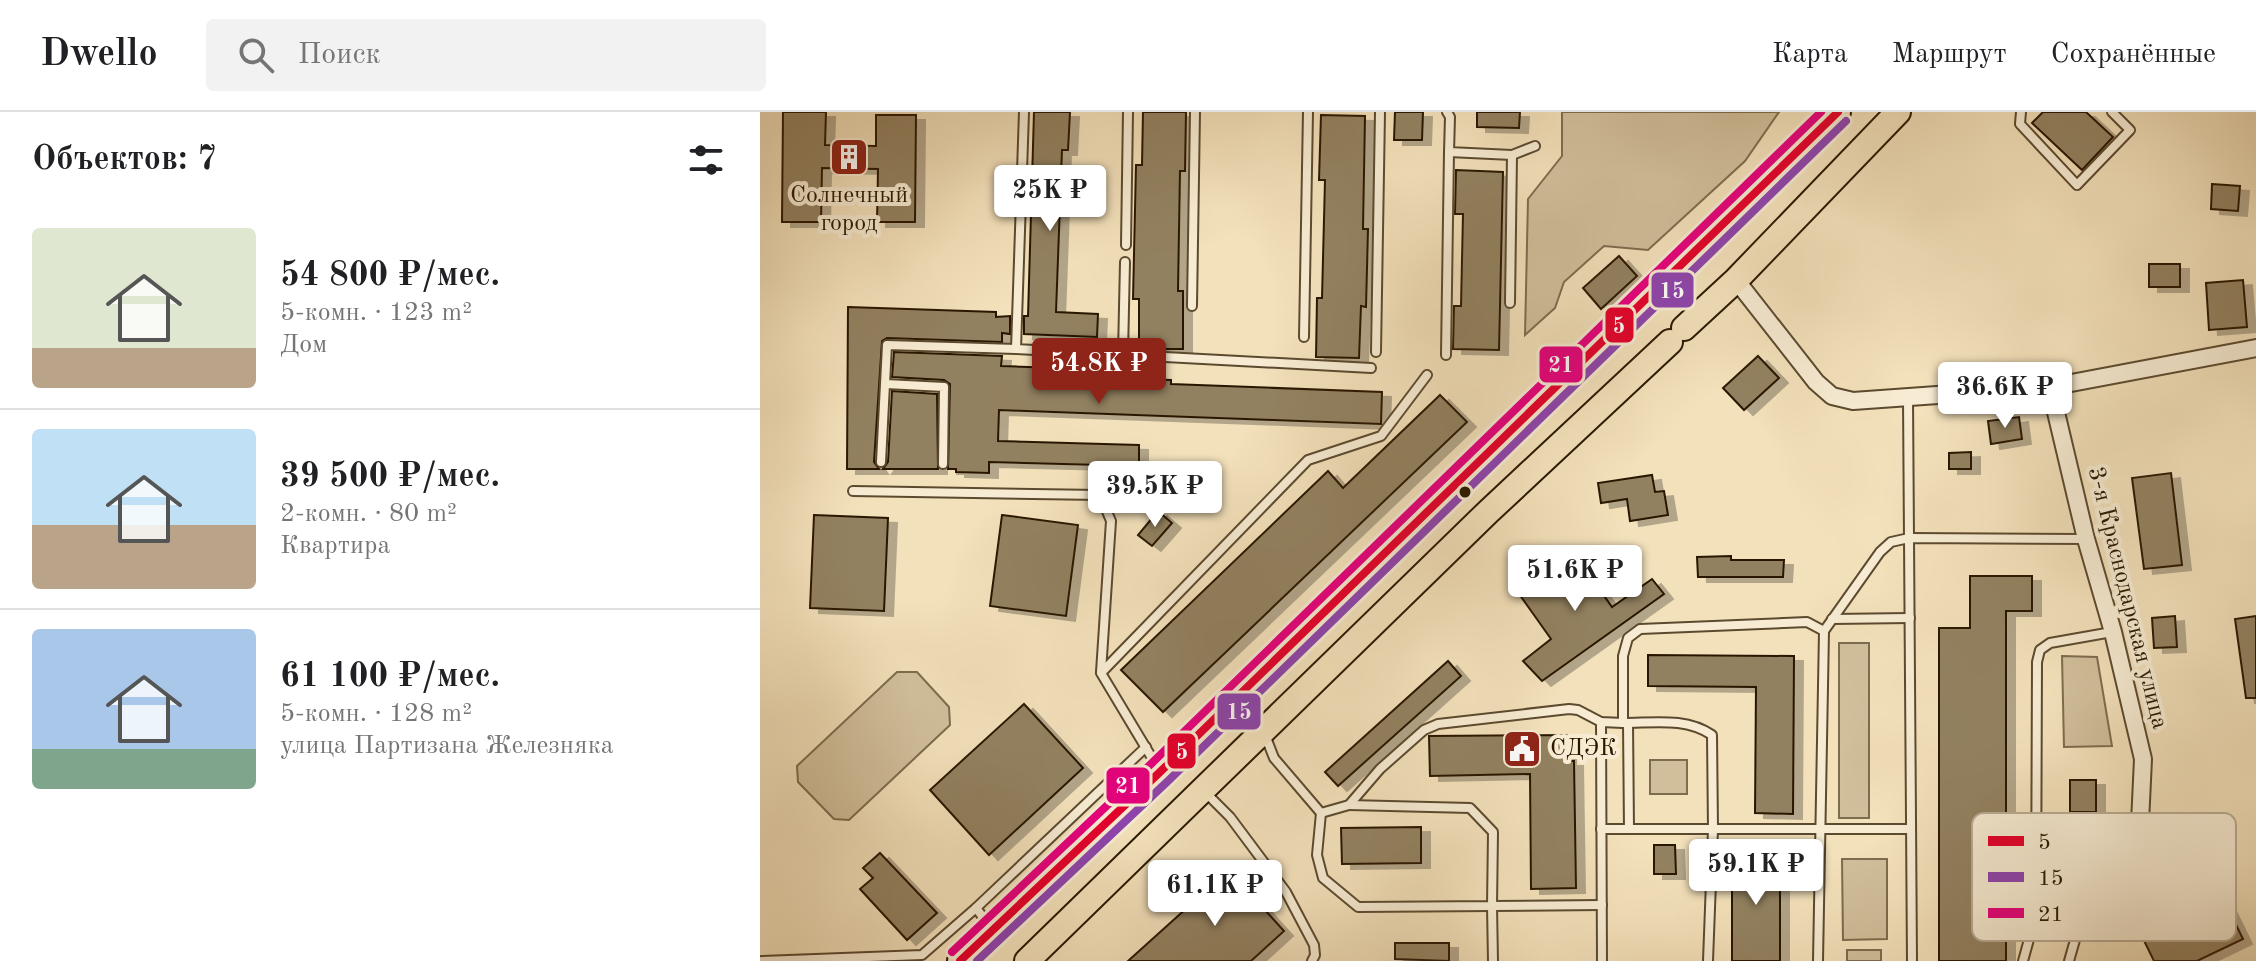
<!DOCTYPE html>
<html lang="ru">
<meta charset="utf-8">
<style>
body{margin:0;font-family:"Old Standard TT",serif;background:#f2f2f2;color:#202124;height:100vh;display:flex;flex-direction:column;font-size:30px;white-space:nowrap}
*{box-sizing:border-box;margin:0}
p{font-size:26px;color:#757577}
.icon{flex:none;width:44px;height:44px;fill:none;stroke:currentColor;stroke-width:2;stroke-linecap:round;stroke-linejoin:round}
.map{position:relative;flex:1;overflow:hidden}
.details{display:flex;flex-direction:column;background:#fff;width:760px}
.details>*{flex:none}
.price{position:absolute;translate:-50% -68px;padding:0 18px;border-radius:8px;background:#fff;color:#222;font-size:26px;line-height:52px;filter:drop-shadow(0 2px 4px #0008)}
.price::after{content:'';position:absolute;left:50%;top:48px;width:24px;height:18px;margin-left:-12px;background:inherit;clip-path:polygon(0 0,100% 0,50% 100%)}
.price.active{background:#8f2418;color:#fff}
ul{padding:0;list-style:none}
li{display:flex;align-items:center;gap:24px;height:200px;padding:0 32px}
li+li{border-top:2px solid #e0e0e0}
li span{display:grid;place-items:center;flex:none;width:224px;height:160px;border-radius:8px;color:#555}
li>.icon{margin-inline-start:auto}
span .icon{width:96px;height:96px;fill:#fffc;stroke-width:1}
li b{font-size:34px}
h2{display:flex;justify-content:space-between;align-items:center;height:96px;padding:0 32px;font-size:34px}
header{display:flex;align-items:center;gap:48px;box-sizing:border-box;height:112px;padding:0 40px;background:#fff;border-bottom:2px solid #e0e0e0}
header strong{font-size:38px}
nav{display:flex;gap:44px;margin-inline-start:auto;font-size:28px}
.search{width:560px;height:72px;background:#f2f2f2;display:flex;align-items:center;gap:20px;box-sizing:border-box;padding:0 28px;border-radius:8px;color:#757577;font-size:30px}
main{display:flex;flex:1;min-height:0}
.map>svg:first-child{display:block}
</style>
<header>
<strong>Dwello</strong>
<div class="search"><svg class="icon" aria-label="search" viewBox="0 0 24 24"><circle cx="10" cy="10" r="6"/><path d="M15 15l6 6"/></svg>Поиск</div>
<nav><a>Карта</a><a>Маршрут</a><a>Сохранённые</a></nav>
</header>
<main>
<section class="details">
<h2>Объектов: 7<svg class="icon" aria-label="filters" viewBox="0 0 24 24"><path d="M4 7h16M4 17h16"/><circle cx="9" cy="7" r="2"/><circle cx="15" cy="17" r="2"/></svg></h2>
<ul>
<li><span style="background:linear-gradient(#dfe7d0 75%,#b9a48a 0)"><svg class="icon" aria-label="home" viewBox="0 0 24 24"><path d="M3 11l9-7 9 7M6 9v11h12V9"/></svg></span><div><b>54 800 ₽/мес.</b><p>5-комн. · 123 m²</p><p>Дом</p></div></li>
<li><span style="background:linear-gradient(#bfe0f5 60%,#b9a48a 0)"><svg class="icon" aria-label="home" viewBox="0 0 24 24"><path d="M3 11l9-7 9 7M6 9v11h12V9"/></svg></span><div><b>39 500 ₽/мес.</b><p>2-комн. · 80 m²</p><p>Квартира</p></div></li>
<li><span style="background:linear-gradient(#a9c7e8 75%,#7fa58c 0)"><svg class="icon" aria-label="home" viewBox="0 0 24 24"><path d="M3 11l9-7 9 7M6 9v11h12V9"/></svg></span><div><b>61 100 ₽/мес.</b><p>5-комн. · 128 m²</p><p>улица Партизана Железняка</p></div></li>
</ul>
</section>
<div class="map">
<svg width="1496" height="849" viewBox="0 0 1496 849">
<defs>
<filter id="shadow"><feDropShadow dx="9" dy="5" stdDeviation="0" flood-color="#0004"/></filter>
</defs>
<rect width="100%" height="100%" fill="#f3e1bb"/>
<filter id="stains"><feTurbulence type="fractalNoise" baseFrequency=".0025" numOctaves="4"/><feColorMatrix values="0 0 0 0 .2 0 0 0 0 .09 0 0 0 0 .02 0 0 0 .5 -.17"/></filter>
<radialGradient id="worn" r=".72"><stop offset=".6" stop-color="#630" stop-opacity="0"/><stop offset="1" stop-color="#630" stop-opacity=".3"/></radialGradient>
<g fill="#d1bf9b" stroke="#7d6c4e" stroke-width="2">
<path d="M802,0H1019L985,49L888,138L844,134L804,170L795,196L765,223L768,87L802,44Z"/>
<rect x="1079" y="531" width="30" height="175"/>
<path d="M1302,544L1337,545L1352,634L1304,635Z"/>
<path d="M137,560H157L189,595L190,613L89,708L74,707L38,670L37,654Z"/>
<rect x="890" y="648" width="37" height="34"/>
<path d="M1082,747H1127V827L1083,828Z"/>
<rect x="1087" y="838" width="34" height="11"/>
</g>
<g fill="#928161" stroke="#291800" stroke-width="2" filter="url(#shadow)">
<path d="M23,0H66L65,33L116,34V3H156L155,110H117L118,57L62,56L61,110H22Z"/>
<path d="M274,0H310L308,38H302L296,200L338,202L337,225L264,222V204H268Z"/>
<path d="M383,0H426L425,59H420L418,179H423V237H379V187H373L376,53H382Z"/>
<path d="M635,0H663L662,28H634Z"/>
<path d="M717,0H760L759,16L717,15Z"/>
<path d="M1283,0H1326L1353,25L1322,58L1272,11Z"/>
<path d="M561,3L605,4L603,117H608L606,195L601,194L599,246L556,245L557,186H562L565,68H559Z"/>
<path d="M696,58L743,60L739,238L693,237L694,194H701L703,102H695Z"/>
<path d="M1452,72L1480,74L1478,99L1451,97Z"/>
<path d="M859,144L877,164L841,197L823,176Z"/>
<rect x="1389" y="152" width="31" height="23"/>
<path d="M1483,168L1487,215L1449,218L1446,171Z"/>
<path d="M88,195L236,200V205L250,204V222L242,221V230L127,226L122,229L114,350L119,357H87Z"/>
<path d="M134,240L242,244L241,254L355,258V266L411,268V272L622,280L621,312L239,298L238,329L379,333V354L229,350V361L196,360V357H188L190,272L184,268L132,265Z"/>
<path d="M998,244L1019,266L984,298L963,276Z"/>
<path d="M132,279L177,282L178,357H123L128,350Z"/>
<path d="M680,283L707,310L403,600L361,558L568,359L583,376Z"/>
<path d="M1259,305L1262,327L1231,332L1228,309Z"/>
<path d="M1211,340V357H1189V341Z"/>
<path d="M1411,361L1422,453L1384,457L1372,366Z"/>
<path d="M892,363L895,380L904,379L908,403L870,409L867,387L841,391L838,371Z"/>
<path d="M398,399L412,411L392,434L378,423Z"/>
<path d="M54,403L128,406L124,499L50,496Z"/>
<path d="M242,403L318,413L306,504L230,494Z"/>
<path d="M813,439L852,495L892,467L904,482L782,569L763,549L791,527L757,479Z"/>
<path d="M971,444V448H1024L1023,465H938L937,445Z"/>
<path d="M1210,464H1272V499H1246V849H1179V516H1210Z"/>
<path d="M1415,504L1417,535L1394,536L1392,506Z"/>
<path d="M1496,504V586H1486L1475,507Z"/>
<path d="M888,543L1034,544L1033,702L995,701L996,575L888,574Z"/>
<path d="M688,549L701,564L578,674L565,660Z"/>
<path d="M264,592L323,656L229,743L170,678Z"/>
<path d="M807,623V649H814L816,776L771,777L770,662L670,664L669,624Z"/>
<rect x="1310" y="668" width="26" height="32"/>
<path d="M661,715V751L582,752L581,716Z"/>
<path d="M894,733H915L916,762H894Z"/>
<path d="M120,741L177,801L147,828L100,777L113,766L103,756Z"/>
<rect x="972" y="741" width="48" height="108"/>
<path d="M1444,747L1483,827L1437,849H1394L1363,786Z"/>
<path d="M469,758L524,819L491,849H368Z"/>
<path d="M635,831H689V849L635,847Z"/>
</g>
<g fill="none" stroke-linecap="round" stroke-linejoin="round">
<defs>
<g id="lane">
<path d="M264,0L256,237L611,256"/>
<path d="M687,0L690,5L689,40L752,43L775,34"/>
<path d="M1261,0L1260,12L1317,73L1370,18L1352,0"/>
<path d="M366,133L368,0"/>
<path d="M750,191L752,43"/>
<path d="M432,194L435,0"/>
<path d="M544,225L548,0"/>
<path d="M616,240L620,0"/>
<path d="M363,241L365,150"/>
<path d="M686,243L689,40"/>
<path d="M126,272L184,275L183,352"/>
<path d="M1148,286L1152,849"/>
<path d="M121,350L127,233L256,237"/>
<path d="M93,379L340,383L351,409L341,560"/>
<path d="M1072,507L1150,506"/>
<path d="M841,610L842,849"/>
<path d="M868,611L869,717"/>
<path d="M505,623L514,646L561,701L589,693L620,657L664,618L678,612L809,597L818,598L841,610L863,611"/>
<path d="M398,656L341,561L548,348L621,324L667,263"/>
<path d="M446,681L470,705L526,780L554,833L555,843L552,849"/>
<path d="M561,701L557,743L563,766L598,795L732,794L733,720L710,696L589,693"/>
<path d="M841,717H1150"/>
<path d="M216,796L232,817"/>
<path d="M2,849L162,843L216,796L386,635"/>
<path d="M733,849L732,794L842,793"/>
<path d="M948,849L953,717L952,623C926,605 893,611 863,611V544L868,526L880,517L1047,510L1064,519"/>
<path d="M1058,849L1064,519L1120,440L1131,430L1149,426L1325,427"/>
<path d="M1263,849L1276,802L1277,550L1280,538L1290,531L1352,520"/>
<path d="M1309,849L1319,814L1380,711"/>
</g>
<g id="street">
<path d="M976,168L1056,270L1072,284L1093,289L1290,275L1496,236"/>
<path d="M1290,275L1326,427L1353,520L1383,647L1380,711"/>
</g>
<g id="primary">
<path d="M892,181L1078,0"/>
<path d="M924,216L976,168L1138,0"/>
<path d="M200,849L400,660L878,195"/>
<path d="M267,849L728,400L910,230"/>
</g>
</defs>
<use href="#lane" stroke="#5c4a2f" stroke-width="12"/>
<use href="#street" stroke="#5c4a2f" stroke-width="20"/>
<use href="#primary" stroke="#291800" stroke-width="28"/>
<use href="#lane" stroke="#f7ecd3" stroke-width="8"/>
<use href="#street" stroke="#f7ecd3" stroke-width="16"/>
<use href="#primary" stroke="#f3e1bb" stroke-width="24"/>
<defs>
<path id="bus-1" d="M200,849L400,660L1078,0"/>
<path id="bus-2" d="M217,849L408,669L1086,9"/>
<path id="bus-3" d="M192,840L392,651L1061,0"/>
</defs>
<use href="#bus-1" stroke="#f7ecd3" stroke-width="14"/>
<use href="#bus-2" stroke="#f7ecd3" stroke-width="14"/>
<use href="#bus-3" stroke="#f7ecd3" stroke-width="14"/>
<use href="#bus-1" stroke="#e4002b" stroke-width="8"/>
<use href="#bus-2" stroke="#8e44ad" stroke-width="8"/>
<use href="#bus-3" stroke="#e5007d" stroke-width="8"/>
</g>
<defs>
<symbol id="building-square" viewBox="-11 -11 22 22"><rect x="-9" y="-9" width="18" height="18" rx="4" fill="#8f2418" stroke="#f7ecd3"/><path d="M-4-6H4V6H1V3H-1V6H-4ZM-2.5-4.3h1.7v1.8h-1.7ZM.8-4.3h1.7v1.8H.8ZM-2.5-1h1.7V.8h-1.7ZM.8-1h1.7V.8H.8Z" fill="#fff"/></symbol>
<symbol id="civic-square" viewBox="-11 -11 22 22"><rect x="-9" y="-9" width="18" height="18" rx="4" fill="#8f2418" stroke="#f7ecd3"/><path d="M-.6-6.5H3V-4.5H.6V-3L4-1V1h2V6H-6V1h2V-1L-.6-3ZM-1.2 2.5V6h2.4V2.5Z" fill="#fff"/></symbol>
</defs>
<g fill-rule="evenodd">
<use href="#building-square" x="67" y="23" width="44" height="44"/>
<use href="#civic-square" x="740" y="615" width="44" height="44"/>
</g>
<circle fill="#291800" stroke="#f7ecd3" stroke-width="3" cx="705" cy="380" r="7"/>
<g text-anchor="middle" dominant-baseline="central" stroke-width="8" stroke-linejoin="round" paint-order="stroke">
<g font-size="24" fill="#291800" stroke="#f7ecd3">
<text x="89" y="84">Солнечный<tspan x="89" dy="28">город</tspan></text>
<text x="790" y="637" text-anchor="start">СДЭК</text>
</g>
<g font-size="24" fill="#291800" stroke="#f7ecd3">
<text transform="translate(1367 486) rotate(76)">3-я Краснодарская улица</text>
</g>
</g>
<rect x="1212" y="701" width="264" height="128" rx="12" fill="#f7ecd3" stroke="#b9ac94" stroke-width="2"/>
<rect x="1228" y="724" width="36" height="10" fill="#e4002b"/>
<rect x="1228" y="760" width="36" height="10" fill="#8e44ad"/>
<rect x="1228" y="796" width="36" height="10" fill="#e5007d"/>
<g font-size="22" fill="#291800">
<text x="1278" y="737">5</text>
<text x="1278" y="773">15</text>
<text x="1278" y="809">21</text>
</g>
<g stroke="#f7ecd3" stroke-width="3">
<rect x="890" y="159" width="45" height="38" rx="8" fill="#8e44ad"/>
<rect x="844" y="194" width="31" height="38" rx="8" fill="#e4002b"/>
<rect x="778" y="233" width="46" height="39" rx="8" fill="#e5007d"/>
<rect x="456" y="580" width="46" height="39" rx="8" fill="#8e44ad"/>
<rect x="406" y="620" width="31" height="38" rx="8" fill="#e4002b"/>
<rect x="345" y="654" width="46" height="39" rx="8" fill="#e5007d"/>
</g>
<g font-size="22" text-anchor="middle" font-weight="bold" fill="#fff">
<text x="912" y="186">15</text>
<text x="859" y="221">5</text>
<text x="801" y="260">21</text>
<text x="479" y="607">15</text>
<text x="422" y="647">5</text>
<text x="368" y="681">21</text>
</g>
<rect width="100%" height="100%" filter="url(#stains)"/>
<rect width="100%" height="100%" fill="url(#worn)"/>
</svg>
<b class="price" style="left:290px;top:121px">25K ₽</b>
<b class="price active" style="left:339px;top:294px">54.8K ₽</b>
<b class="price" style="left:1245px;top:318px">36.6K ₽</b>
<b class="price" style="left:395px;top:417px">39.5K ₽</b>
<b class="price" style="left:815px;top:501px">51.6K ₽</b>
<b class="price" style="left:996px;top:795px">59.1K ₽</b>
<b class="price" style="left:455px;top:816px">61.1K ₽</b>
</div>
</main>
